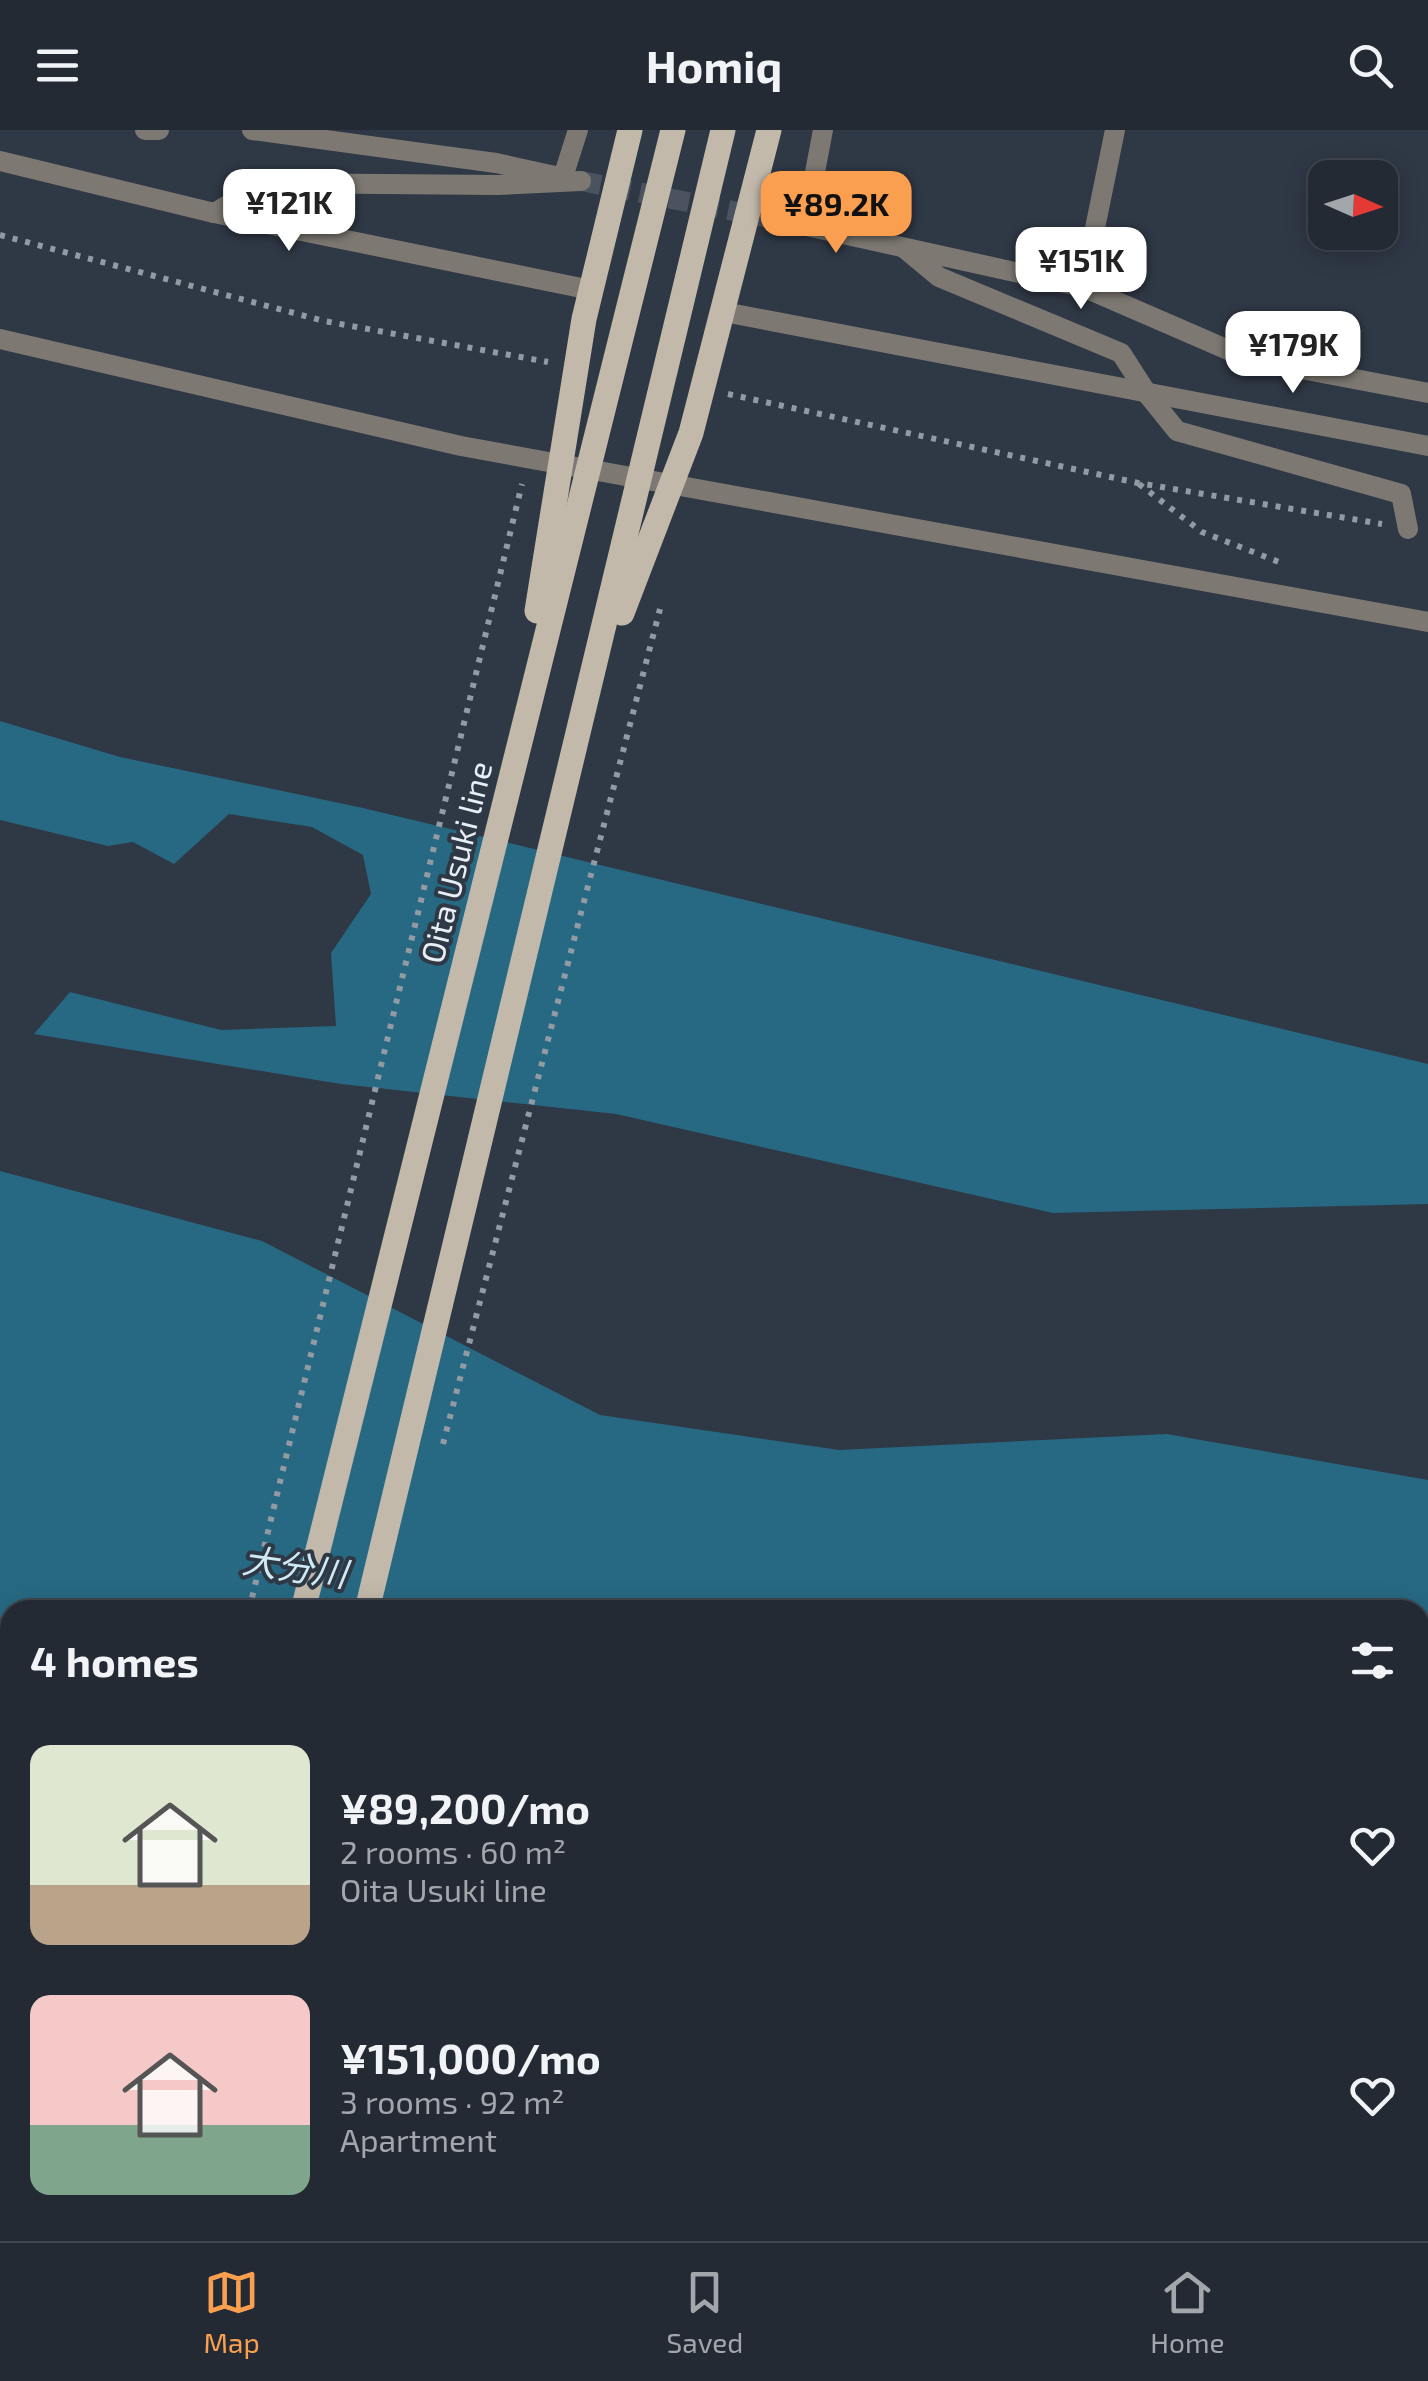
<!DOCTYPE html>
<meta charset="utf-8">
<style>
body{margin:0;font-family:"Exo 2","Noto Sans JP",sans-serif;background:#2b323c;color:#f1f3f6;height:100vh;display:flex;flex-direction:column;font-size:38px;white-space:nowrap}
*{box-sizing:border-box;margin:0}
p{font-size:32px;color:#a3a7ac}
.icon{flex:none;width:55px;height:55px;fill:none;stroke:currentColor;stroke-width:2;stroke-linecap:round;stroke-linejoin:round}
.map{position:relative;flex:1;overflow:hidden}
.drawer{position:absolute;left:0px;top:1470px;width:1430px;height:642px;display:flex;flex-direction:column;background:#232a34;border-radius:30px 30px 0 0;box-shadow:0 5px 25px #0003,0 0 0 2px #40464f}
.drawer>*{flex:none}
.needle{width:65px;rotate:93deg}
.buttons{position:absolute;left:1308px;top:30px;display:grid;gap:20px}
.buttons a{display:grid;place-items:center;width:90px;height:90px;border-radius:20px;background:#232a34;box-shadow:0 5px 25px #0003,0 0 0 2px #40464f;font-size:50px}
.price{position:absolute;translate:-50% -85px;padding:0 22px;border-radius:20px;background:#fff;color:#222;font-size:32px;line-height:65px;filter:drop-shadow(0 2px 5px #0008)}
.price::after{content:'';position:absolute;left:50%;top:60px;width:30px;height:22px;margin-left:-15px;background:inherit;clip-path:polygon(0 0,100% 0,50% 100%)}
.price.selected{background:#fa9f4f;color:#111}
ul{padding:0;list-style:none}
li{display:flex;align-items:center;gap:30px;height:250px;padding:0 30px}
li span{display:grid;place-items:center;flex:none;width:280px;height:200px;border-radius:20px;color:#555}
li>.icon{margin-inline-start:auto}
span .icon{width:120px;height:120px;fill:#fffc;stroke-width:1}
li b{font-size:42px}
h2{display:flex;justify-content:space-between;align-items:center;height:120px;padding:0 30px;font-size:42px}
header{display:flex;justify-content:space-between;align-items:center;height:130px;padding:0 30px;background:#232a34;font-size:45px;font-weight:700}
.tabs{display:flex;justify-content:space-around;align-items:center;height:140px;border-top:2px solid #40464f;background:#232a34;font-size:28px;color:#a3a7ac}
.tabs a{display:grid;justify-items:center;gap:5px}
.tabs .selected{color:#fa9f4f}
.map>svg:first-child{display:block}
</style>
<header><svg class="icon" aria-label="menu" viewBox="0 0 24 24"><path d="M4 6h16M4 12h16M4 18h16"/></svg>Homiq<svg class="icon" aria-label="search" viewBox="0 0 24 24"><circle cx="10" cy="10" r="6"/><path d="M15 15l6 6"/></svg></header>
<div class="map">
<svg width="1428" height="2111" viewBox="0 0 1428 2111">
<rect width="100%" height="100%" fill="#2f3845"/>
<g fill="#276983">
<path d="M0,591L120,627L363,678L1428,934V1074L1053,1083L616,984L341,954L34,904L70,862L221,900L336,896L331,823L371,764L363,725L312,697L229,684L174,734L133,712L108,716L0,690Z"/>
<path d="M0,1041L262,1111L600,1285L839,1320L1167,1304L1428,1350V2095L1420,2094V1480H10V1784L0,1780Z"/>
</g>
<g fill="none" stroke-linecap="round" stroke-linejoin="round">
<path stroke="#4b5360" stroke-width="20" stroke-dasharray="20 10" stroke-linecap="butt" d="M581,51L784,91"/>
<g stroke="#929aa4" stroke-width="6" stroke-dasharray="5 8" stroke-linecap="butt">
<path d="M0,105L324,191L548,232"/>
<path d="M728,264L1138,353L1382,394"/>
<path d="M1139,354L1202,402L1284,434"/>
<path d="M443,1314L660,479"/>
<path d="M249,1480L522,354"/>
<path d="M0,1970L10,1973"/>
<path d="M0,2054L10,2057"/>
<path d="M475,2102L506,2111"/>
<path d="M71,2111L73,2102"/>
<path d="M256,2111L258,2102"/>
</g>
<g stroke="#7d7972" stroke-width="20">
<path d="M1083,157L1249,229L1428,263"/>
<path d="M0,209L461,316L1428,492"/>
<path d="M1148,265L1177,301L1401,364L1408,399"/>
</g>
<g stroke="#7d7972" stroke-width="20">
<path d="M145,0H159"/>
<path d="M252,0L496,33L555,46"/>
<path d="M0,31L214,83L591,160"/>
<path d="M563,47L578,0"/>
<path d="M214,83L265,53L498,55L581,51"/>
<path d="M784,91L1083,157L1115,0"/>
<path d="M805,95L823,0"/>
<path d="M904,118L939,147L1121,223L1148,265"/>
<path d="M724,182L1428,316"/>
</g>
<g stroke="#c2b9ab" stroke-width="25">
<path d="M537,481L584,189L630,0"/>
<path d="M622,483L691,303L769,0"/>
<path d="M303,1480L673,0"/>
<path d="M367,1480L723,0"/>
<path d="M147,2111L149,2102"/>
<path d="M214,2111L216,2102"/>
</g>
</g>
<g text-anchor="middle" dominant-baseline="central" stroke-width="8" stroke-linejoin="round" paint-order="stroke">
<g font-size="32" fill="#e8eef6" stroke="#2f3845">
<text transform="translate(455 732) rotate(-76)">Oita Usuki line</text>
</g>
<g font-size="35" font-style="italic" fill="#cfe9f5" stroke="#2f3845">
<text transform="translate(295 1436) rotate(8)">大分川</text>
</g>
</g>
</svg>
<div class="buttons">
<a><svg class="needle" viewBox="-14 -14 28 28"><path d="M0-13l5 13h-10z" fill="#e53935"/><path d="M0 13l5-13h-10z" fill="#a3a7ac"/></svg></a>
</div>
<b class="price" style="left:289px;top:124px">¥121K</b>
<b class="price selected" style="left:836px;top:126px">¥89.2K</b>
<b class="price" style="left:1081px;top:182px">¥151K</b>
<b class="price" style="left:1293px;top:266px">¥179K</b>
<section class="drawer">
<h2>4 homes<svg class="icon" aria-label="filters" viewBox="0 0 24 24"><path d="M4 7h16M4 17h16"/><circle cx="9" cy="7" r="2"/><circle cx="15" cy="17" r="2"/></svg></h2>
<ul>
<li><span style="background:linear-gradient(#dfe7d0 70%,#b9a48a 0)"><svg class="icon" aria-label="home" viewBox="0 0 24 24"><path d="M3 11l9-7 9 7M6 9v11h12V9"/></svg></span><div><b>¥89,200/mo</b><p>2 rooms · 60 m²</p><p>Oita Usuki line</p></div><svg class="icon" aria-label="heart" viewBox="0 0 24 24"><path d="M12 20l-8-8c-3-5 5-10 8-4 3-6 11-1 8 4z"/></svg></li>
<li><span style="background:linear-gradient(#f6c9c9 65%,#7fa58c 0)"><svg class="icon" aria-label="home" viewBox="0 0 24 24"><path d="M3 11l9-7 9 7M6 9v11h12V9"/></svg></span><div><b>¥151,000/mo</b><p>3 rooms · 92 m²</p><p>Apartment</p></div><svg class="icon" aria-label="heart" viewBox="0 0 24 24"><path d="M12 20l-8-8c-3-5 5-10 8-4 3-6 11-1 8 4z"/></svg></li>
</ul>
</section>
</div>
<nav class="tabs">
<a class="selected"><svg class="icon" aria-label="map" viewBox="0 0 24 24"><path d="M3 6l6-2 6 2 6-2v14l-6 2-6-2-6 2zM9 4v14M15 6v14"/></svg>Map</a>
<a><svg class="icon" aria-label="saved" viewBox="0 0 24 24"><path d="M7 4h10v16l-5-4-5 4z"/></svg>Saved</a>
<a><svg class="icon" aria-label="home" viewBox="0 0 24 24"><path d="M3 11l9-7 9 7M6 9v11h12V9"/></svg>Home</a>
</nav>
